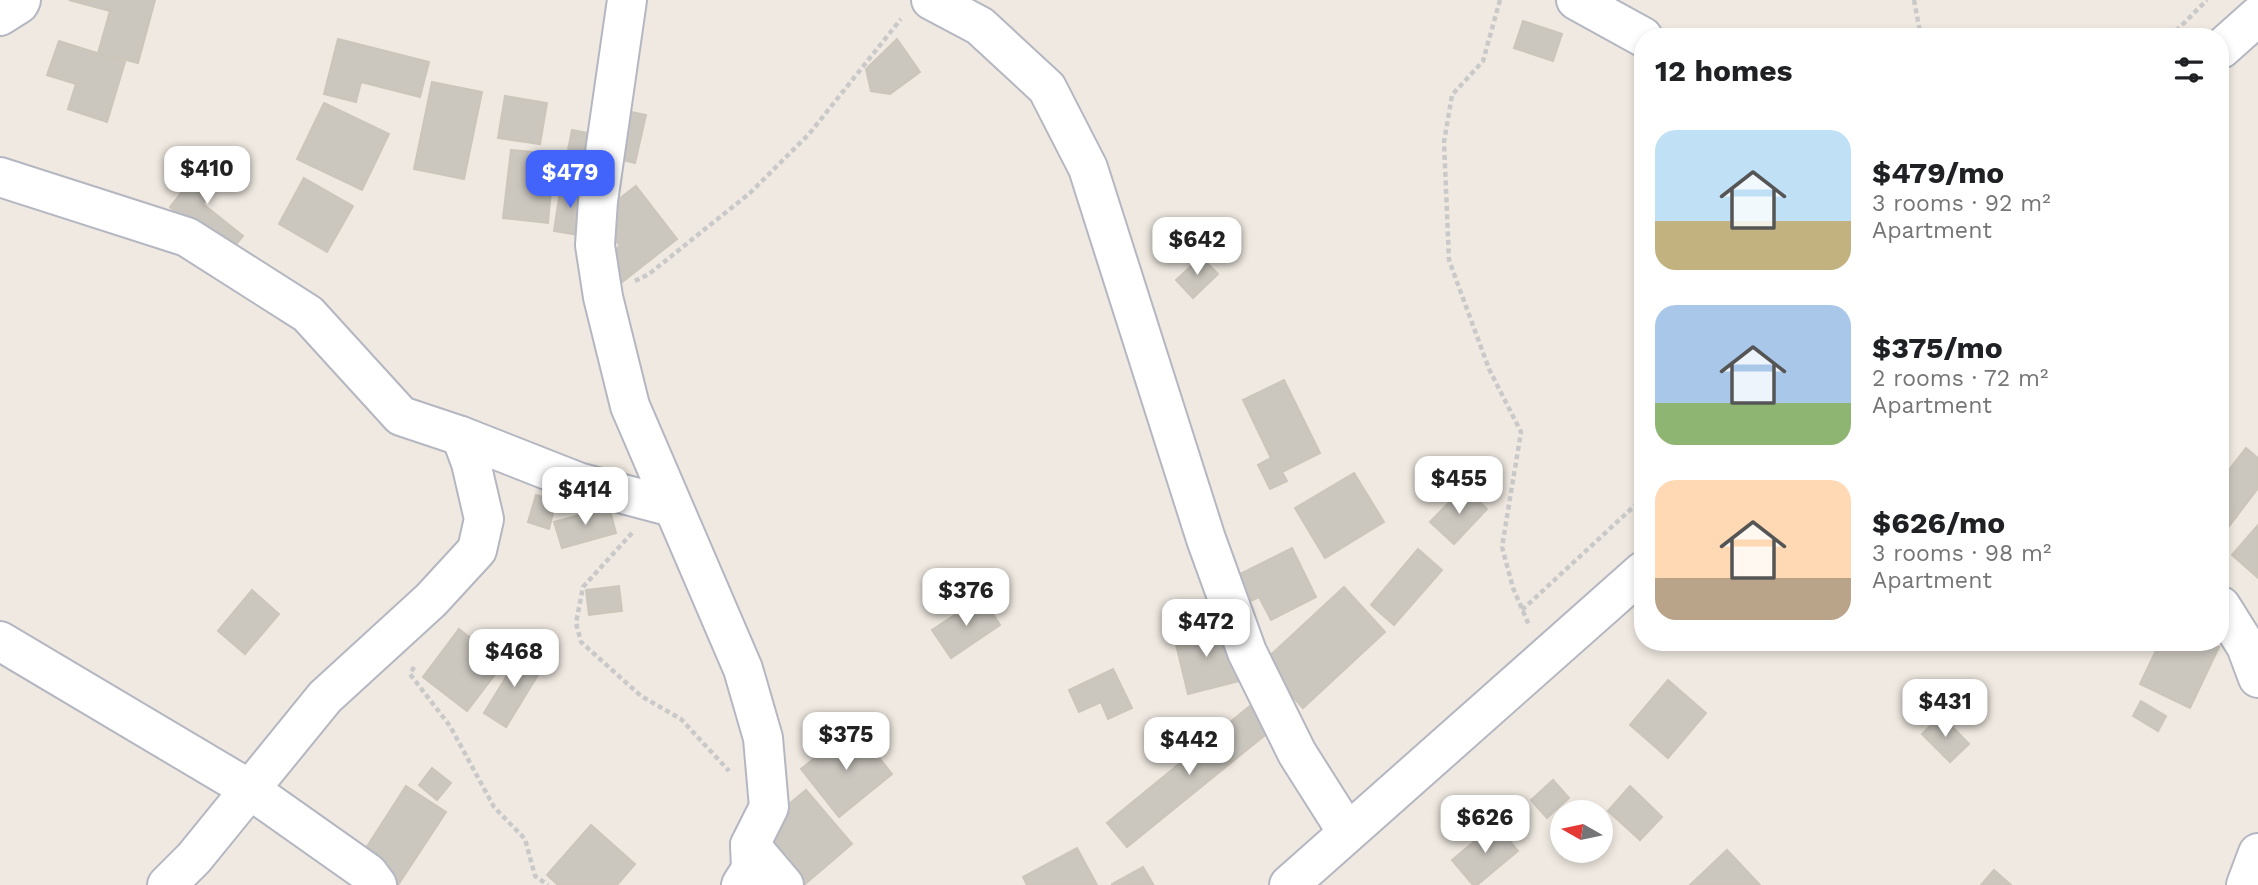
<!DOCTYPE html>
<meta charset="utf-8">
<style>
body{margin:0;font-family:"Work Sans",sans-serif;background:#f6f6f6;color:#202124;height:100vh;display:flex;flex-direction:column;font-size:26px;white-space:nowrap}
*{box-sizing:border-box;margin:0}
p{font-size:23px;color:#757577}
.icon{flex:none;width:38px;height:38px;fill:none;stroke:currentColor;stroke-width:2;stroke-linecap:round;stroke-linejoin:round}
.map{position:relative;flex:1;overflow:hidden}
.sheet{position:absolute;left:1634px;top:28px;width:595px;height:623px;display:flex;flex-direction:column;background:#fff;border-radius:28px;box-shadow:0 4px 10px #0003}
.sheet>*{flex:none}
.needle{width:46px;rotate:279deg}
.controls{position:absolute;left:1550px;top:800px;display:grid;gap:14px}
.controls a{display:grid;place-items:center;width:63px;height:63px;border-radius:50%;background:#fff;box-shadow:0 4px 10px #0003;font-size:35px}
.price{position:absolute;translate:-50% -60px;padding:0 16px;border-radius:14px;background:#fff;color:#222;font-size:23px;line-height:46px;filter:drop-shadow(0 2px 4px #0008)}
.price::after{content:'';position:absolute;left:50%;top:42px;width:21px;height:16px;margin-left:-10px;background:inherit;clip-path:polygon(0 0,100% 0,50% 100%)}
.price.selected{background:#4264fb;color:#fff}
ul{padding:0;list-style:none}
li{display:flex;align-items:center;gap:21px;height:175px;padding:0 21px}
li span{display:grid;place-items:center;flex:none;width:196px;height:140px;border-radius:21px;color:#555}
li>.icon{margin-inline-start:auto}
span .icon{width:84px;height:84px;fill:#fffc;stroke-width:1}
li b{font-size:30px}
h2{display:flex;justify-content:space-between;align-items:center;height:84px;padding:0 21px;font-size:30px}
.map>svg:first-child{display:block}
</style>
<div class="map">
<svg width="2258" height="885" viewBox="0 0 2258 885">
<rect width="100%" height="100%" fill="#efe9e1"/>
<g fill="#cbc7bf" stroke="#cbc5ba" stroke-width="2">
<path d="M69,0H155L138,63L98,53L110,11Z"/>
<path d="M1523,21L1562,34L1553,61L1514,48Z"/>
<path d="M338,39L429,62L420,97L361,82L356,102L324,94Z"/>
<path d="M897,39L920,72L890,94L871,91L866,69Z"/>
<path d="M59,41L125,62L107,122L68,109L76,84L47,75Z"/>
<path d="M432,82L482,92L464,179L414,169Z"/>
<path d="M505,96L547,103L540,144L498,138Z"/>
<path d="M324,103L389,134L362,190L297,159Z"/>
<path d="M617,109L646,115L635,163L607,156Z"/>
<path d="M572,130L598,135L591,170L565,165Z"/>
<path d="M511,150L544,153L540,189L551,190L548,223L503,218Z"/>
<path d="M211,155L230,170L203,204L243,236L228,254L170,207Z"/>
<path d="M304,178L353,206L327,252L279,224Z"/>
<path d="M561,185L586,189L579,235L554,231Z"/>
<path d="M636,186L677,239L617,286L599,263L620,246L597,216Z"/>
<path d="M1201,257L1218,274L1193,298L1176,280Z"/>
<path d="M1284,380L1320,453L1282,472L1287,481L1270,489L1258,465L1271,458L1243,400Z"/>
<path d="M2246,448L2258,458V488L2221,537V480Z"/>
<path d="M1354,473L1384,522L1325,558L1295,508Z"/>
<path d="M1464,487L1487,509L1454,544L1430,522Z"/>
<path d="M536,495L556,501L549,529L528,522Z"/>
<path d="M609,507L616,533L562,548L554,522Z"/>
<path d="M2258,525V578L2232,555Z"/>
<path d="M1292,548L1316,597L1271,620L1259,597L1247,603L1234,577Z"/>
<path d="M1418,549L1442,570L1394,625L1371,605Z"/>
<path d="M619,586L622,611L589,615L586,590Z"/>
<path d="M1344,587L1385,632L1303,708L1262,663Z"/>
<path d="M252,590L279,614L245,654L218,631Z"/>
<path d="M982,597L1000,625L951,658L932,630Z"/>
<path d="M1225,623L1239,681L1188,694L1174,636Z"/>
<path d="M459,629L503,664L467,711L423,677Z"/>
<path d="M2160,642H2204L2219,647L2190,708L2140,684Z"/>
<path d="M522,651L544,665L506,727L484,713Z"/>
<path d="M1113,669L1132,708L1108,719L1101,702L1079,712L1069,690Z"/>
<path d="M1668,680L1706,713L1668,758L1630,725Z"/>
<path d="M2141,701L2166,716L2158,731L2133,716Z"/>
<path d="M1250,706L1270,731L1127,847L1107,823Z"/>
<path d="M1941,715L1969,744L1950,762L1922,734Z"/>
<path d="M854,726L892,774L839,817L801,769Z"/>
<path d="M432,768L451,783L437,800L419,785Z"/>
<path d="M1553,780L1569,798L1547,818L1531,800Z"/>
<path d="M406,786L446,812L398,885L359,859Z"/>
<path d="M1630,786L1662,817L1640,840L1608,811Z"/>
<path d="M806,790L852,844L804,885L758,830Z"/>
<path d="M1495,824L1518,851L1477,885H1473L1452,860Z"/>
<path d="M591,825L635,864L617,885H558L547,875Z"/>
<path d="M1077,848L1097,885H1027L1023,877Z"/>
<path d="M1727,850L1760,885H1690Z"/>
<path d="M1143,867L1153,884L1112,885V884Z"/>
<path d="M1994,870L2011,885H1981Z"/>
</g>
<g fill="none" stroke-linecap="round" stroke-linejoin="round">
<defs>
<g id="minor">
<path d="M627,0L598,201L595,245L603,297L630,406L743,669L763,738L769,807L750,845L751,869L741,885"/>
<path d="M931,0L980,26L1047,88L1088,168L1206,539L1247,652L1297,753L1347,832"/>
<path d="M1576,0L1643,37"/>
<path d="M0,16L19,4L21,0"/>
<path d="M0,177L187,237L308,314L401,416L461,436L578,482L672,507"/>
<path d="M2221,606L2246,646L2258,678"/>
<path d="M0,641L249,789L368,873L377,885"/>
<path d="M750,845L784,885"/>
<path d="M167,885L194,858L325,697L431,600L477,550L484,519L471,463L461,436"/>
<path d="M2246,885L2258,853"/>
</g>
<g id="secondary">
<path d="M2221,49L2258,16"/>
<path d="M1289,885L1643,571"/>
</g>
</defs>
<use href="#minor" stroke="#b4b7c1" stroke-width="42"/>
<use href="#secondary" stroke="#b4b7c1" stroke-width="42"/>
<g stroke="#c9c9c9" stroke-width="4.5" stroke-dasharray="5 3.5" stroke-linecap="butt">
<path d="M1500,0L1483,61L1452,95L1444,142L1449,260L1489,369L1521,432L1502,547L1513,588L1529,625"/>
<path d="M1914,0L1921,37"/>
<path d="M2170,37L2207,0"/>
<path d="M635,281L649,274L750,193L809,134L901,19"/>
<path d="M632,533L583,587L576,623L581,642L641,696L681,719L729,771"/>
<path d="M1522,610L1643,498"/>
<path d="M414,667L410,674L450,726L494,807L525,839L535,876L548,885"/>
</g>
<use href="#minor" stroke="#fff" stroke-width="38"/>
<use href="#secondary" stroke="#fff" stroke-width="38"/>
</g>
</svg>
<div class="controls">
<a><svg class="needle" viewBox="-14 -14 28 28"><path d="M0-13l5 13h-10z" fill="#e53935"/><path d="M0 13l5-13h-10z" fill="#757577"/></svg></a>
</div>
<b class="price" style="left:207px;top:206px">$410</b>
<b class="price selected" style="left:570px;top:210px">$479</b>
<b class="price" style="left:1197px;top:277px">$642</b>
<b class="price" style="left:1459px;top:516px">$455</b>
<b class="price" style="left:585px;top:527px">$414</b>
<b class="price" style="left:966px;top:628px">$376</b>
<b class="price" style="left:1206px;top:659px">$472</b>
<b class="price" style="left:514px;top:689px">$468</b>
<b class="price" style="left:1945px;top:739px">$431</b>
<b class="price" style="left:846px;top:772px">$375</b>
<b class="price" style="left:1189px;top:777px">$442</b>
<b class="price" style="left:1485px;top:855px">$626</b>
<section class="sheet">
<h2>12 homes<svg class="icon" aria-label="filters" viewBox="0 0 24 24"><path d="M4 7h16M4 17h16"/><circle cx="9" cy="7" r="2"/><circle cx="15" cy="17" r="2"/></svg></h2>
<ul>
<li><span style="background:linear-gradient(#bfe0f5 65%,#c2b280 0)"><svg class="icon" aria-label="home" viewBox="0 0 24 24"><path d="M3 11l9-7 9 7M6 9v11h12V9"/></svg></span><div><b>$479/mo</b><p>3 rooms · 92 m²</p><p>Apartment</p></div></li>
<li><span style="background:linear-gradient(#a9c7e8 70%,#8fb573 0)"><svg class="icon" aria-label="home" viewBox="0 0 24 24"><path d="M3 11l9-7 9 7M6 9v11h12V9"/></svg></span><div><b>$375/mo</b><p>2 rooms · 72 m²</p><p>Apartment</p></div></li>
<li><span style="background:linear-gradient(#ffd9b3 70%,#b9a48a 0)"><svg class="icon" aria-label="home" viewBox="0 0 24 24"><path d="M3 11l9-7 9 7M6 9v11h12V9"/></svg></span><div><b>$626/mo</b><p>3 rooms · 98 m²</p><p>Apartment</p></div></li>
</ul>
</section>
</div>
